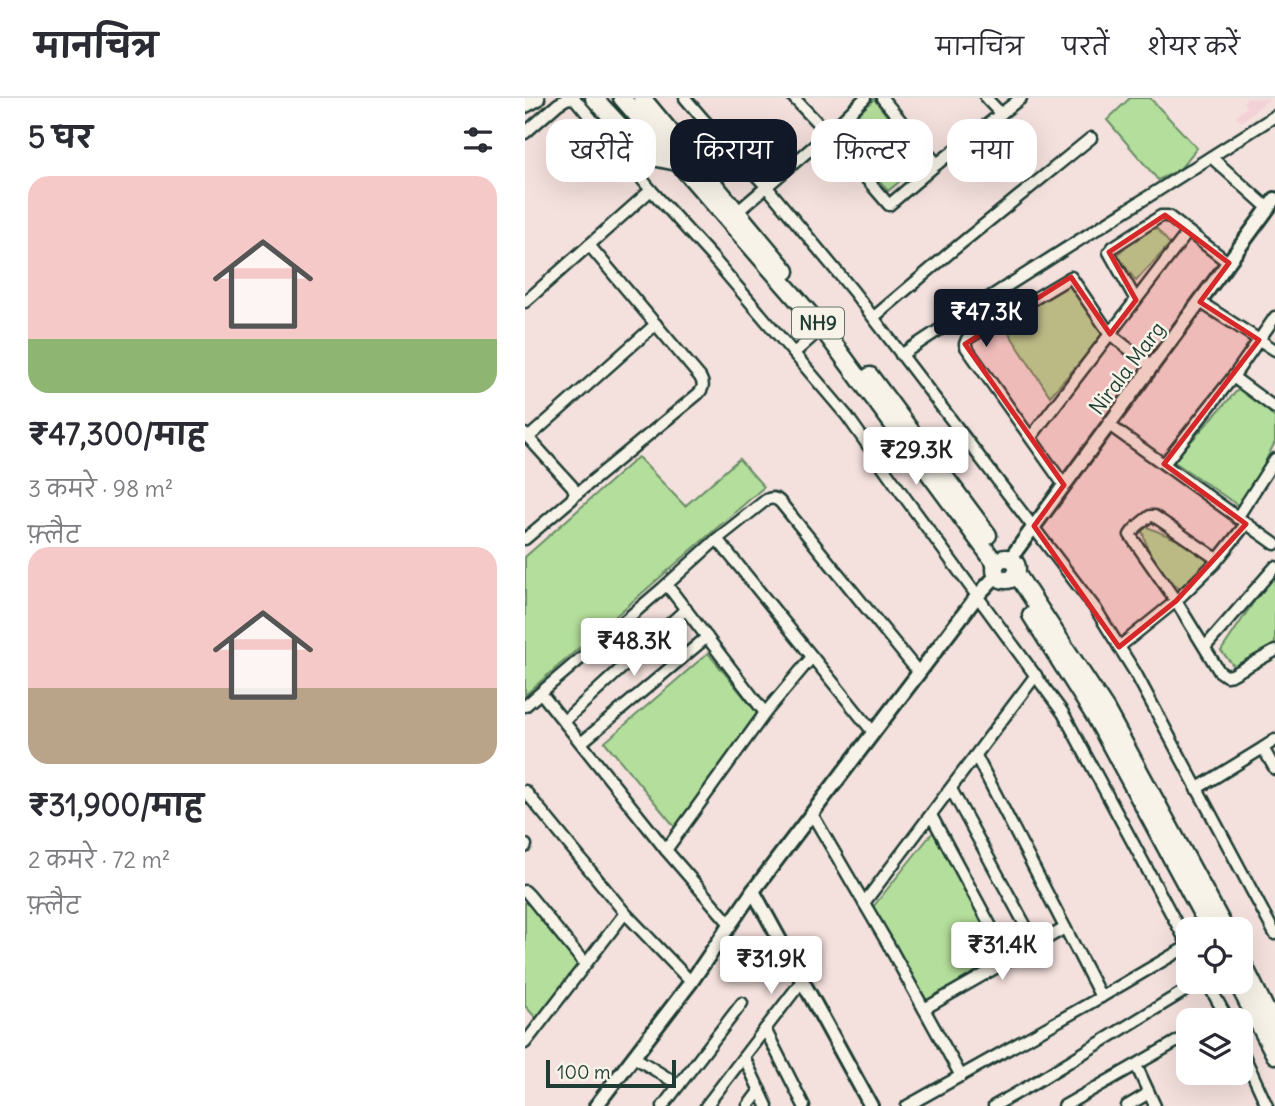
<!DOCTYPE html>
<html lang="hi">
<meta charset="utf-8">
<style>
body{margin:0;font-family:Delius,"Playpen Sans Deva",sans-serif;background:#f2f2f3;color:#2b2b33;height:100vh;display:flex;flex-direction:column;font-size:26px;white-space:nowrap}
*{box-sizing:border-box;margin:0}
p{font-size:23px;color:#7c7c81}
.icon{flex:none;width:38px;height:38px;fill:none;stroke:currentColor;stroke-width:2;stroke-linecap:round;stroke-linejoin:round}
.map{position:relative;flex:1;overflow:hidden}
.panel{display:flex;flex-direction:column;background:#fff;width:525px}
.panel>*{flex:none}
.banner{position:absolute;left:21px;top:21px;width:623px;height:63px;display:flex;gap:14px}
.controls{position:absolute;left:651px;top:819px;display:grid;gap:14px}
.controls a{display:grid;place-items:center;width:77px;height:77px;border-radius:14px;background:#fff;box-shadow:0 7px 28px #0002;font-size:35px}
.scale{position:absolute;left:21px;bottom:18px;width:130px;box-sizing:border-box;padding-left:7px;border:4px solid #1f3d34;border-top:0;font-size:19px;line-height:24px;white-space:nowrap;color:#1f3d34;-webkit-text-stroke:5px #f7f3e8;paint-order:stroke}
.price{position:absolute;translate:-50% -60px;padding:0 16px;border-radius:7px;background:#fff;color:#222;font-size:23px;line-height:46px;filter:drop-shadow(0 2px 4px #0008)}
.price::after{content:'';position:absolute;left:50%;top:42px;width:21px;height:16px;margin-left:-10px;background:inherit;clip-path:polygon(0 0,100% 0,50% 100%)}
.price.selected{background:#111827;color:#fff}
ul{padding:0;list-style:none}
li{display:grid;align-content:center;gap:14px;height:371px;padding:0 28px}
li span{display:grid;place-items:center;height:217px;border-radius:21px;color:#555}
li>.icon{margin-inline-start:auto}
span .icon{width:126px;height:126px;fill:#fffc;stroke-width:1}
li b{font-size:30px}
h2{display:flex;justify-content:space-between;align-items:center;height:84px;padding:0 28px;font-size:30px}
.pill{padding:0 24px;border-radius:21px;background:#fff;box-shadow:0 7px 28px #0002;font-size:24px;line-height:63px}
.pill.selected{background:#111827;color:#fff}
header{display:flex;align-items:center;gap:42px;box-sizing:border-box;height:98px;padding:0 35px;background:#fff;border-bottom:2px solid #e1e1e2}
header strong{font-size:33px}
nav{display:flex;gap:38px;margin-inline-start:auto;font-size:24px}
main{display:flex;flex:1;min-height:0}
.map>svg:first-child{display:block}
</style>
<header>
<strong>मानचित्र</strong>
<nav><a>मानचित्र</a><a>परतें</a><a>शेयर करें</a></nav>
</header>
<main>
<section class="panel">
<h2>5 घर<svg class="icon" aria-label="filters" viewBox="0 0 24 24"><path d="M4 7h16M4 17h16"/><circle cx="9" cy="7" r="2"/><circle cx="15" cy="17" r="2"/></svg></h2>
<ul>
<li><span style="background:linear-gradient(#f6c9c9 75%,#8fb573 0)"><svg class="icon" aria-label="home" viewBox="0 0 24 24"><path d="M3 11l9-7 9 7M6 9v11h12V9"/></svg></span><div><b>₹47,300/माह</b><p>3 कमरे · 98 m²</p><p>फ़्लैट</p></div></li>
<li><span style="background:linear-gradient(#f6c9c9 65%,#b9a48a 0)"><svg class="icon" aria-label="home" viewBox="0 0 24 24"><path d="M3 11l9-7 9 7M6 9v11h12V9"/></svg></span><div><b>₹31,900/माह</b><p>2 कमरे · 72 m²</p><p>फ़्लैट</p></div></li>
</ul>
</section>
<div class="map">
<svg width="750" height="1008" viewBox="0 0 750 1008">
<rect width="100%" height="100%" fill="#f4e0dd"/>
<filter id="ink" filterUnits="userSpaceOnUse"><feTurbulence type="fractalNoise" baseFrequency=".0143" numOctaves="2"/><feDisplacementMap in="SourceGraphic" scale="14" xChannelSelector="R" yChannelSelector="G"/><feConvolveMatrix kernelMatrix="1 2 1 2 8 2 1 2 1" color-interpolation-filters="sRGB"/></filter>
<g filter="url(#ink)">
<path fill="#f2d2d6" d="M723,0L744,1L716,24L711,18L722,9L718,4Z"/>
<g fill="#b4de9b" stroke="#6a8e68" stroke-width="2">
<path d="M605,0H625L672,50L654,72L633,82L582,22Z"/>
<path d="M349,1L397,65L363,93L315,33Z"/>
<path d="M626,124L645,146L611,183L592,157Z"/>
<path d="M545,185L579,237L525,298L478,226Z"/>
<path d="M718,286L750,320V344L717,410L648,363Z"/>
<path d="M113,359L160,408L214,361L239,389L0,597V459Z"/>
<path d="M615,426L660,445L683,463L654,491L626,461Z"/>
<path d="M750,472V552L714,574L696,553Z"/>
<path d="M183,555L233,616L150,729L80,644Z"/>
<path d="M408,734L480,858L402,903L348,809Z"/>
<path d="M2,802L58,867L12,921L0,908V803Z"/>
</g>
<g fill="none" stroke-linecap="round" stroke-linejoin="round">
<defs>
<g id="minor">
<path d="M43,0L50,1L126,92L187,159L322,318L381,401L538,615L663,847"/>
<path d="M160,0L178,21L241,88L328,193L570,510L611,576L750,836"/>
<path d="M269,0L303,36L364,107L412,66L496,0"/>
<path d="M357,0L412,66"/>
<path d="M461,0L476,16"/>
<path d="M0,35L33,6L43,0"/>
<path d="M686,59L743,110"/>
<path d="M212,114L303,36L340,0"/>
<path d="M611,202L584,154L588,149L636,118H643L704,165"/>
<path d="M0,204L126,92"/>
<path d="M675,204L750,252"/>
<path d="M349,219L428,152L566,40"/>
<path d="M269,255L304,224"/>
<path d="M376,257C499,175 626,98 750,18"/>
<path d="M708,279L750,310"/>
<path d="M584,327L750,446"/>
<path d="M0,336L47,388L50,394L47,401L0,441"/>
<path d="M506,339L663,134"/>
<path d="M3,340L131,226"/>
<path d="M639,366L708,279L750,219"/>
<path d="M539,387L441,249L440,246L442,241L546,179L585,236L627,269"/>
<path d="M49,398L173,296C179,290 179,286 175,279L64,147"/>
<path d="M712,420L750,361"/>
<path d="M192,441L348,634"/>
<path d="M692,461L629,418H625C618,423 609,430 605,437L651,503L694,573L701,578L707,577L750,553"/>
<path d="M142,487L240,615"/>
<path d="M594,549L651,503L689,466L721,426"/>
<path d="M680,549L750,469"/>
<path d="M16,595L141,752L205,826"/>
<path d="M0,608L138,490L192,441L241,402C247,399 252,400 256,405L394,575"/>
<path d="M39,623L161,511"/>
<path d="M750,642L738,650L750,671"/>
<path d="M56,645L182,539"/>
<path d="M451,658L576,899"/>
<path d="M426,691L511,847"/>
<path d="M671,691L738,650"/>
<path d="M0,693L100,815L166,884"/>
<path d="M287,716L363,846L436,978"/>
<path d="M406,717L484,862"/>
<path d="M0,749L1,747"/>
<path d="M141,752L240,615L287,559"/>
<path d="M0,793L4,797L60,866"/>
<path d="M339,805L511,577"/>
<path d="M682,884L703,922"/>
<path d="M399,911L540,830"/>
<path d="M687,922L699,915"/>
<path d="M240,931L279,1008"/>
<path d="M0,945L100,815"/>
<path d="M716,951L742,1008"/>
<path d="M109,959L154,987"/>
<path d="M219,959L242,1008"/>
<path d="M611,967L630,1008"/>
<path d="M138,1008L217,905"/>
<path d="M181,1008L277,883"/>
<path d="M223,1008L235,992"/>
<path d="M382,1008L576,899L663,848"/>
<path d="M469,1008L506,987L674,884"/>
<path d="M539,1008L663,937"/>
<path d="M602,1008L624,995"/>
</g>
<g id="tertiary">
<path d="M485,461L750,101"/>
<path d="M228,793L346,1008"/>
<path d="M71,1008L166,884L228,793L453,497L472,477"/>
</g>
<g id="trunk">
<path d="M69,0L123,58L152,64"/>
<path d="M97,0L297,230L471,466"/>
<path d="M117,0L261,173"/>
<path d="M0,6L11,0"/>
<path d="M345,278L463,437"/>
<circle cx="481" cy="471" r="11"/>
<path d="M491,475L581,612L700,831"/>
<path d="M506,517L571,620L685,831"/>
<path d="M716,862L750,930"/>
<path d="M712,884L750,957"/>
</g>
</defs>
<use href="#minor" stroke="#1f3d34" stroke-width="15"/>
<use href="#tertiary" stroke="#1f3d34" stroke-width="18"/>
<use href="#trunk" stroke="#1f3d34" stroke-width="21"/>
<use href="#minor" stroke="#f7f3e8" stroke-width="10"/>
<use href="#tertiary" stroke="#f7f3e8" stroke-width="12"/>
<use href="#trunk" stroke="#f7f3e8" stroke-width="16"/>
</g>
</g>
<path fill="#d62828" fill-opacity="0.2" stroke="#d62828" stroke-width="5" stroke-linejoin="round" d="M640,117L704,165L675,204L734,242L639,366L721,426L651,503L594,549L509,428L539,387L440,246L546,179L585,236L611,202L584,154Z"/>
<g text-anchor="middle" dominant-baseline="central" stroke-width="5" stroke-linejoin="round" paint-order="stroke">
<rect fill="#f7f3e8" stroke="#60746a" stroke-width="2" x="267" y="209.5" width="52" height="31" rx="5"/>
<g font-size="19" font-weight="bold" fill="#1f3d34">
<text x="293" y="225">NH9</text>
</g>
<g font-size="21" fill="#1f3d34" stroke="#f7f3e8">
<text transform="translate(602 270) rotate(-53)">Nirala Marg</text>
</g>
</g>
</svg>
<div class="controls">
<a><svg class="icon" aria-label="locate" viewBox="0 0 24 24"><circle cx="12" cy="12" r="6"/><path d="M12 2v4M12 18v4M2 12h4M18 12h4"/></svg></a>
<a><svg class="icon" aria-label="layers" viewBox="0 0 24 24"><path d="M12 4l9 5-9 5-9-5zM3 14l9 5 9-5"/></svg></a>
</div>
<div class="scale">100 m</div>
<b class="price selected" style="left:461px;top:251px">₹47.3K</b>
<b class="price" style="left:391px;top:389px">₹29.3K</b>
<b class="price" style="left:109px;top:580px">₹48.3K</b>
<b class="price" style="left:477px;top:884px">₹31.4K</b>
<b class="price" style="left:246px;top:898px">₹31.9K</b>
<div class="banner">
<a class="pill">खरीदें</a>
<a class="pill selected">किराया</a>
<a class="pill">फ़िल्टर</a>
<a class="pill">नया</a>
</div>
</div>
</main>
